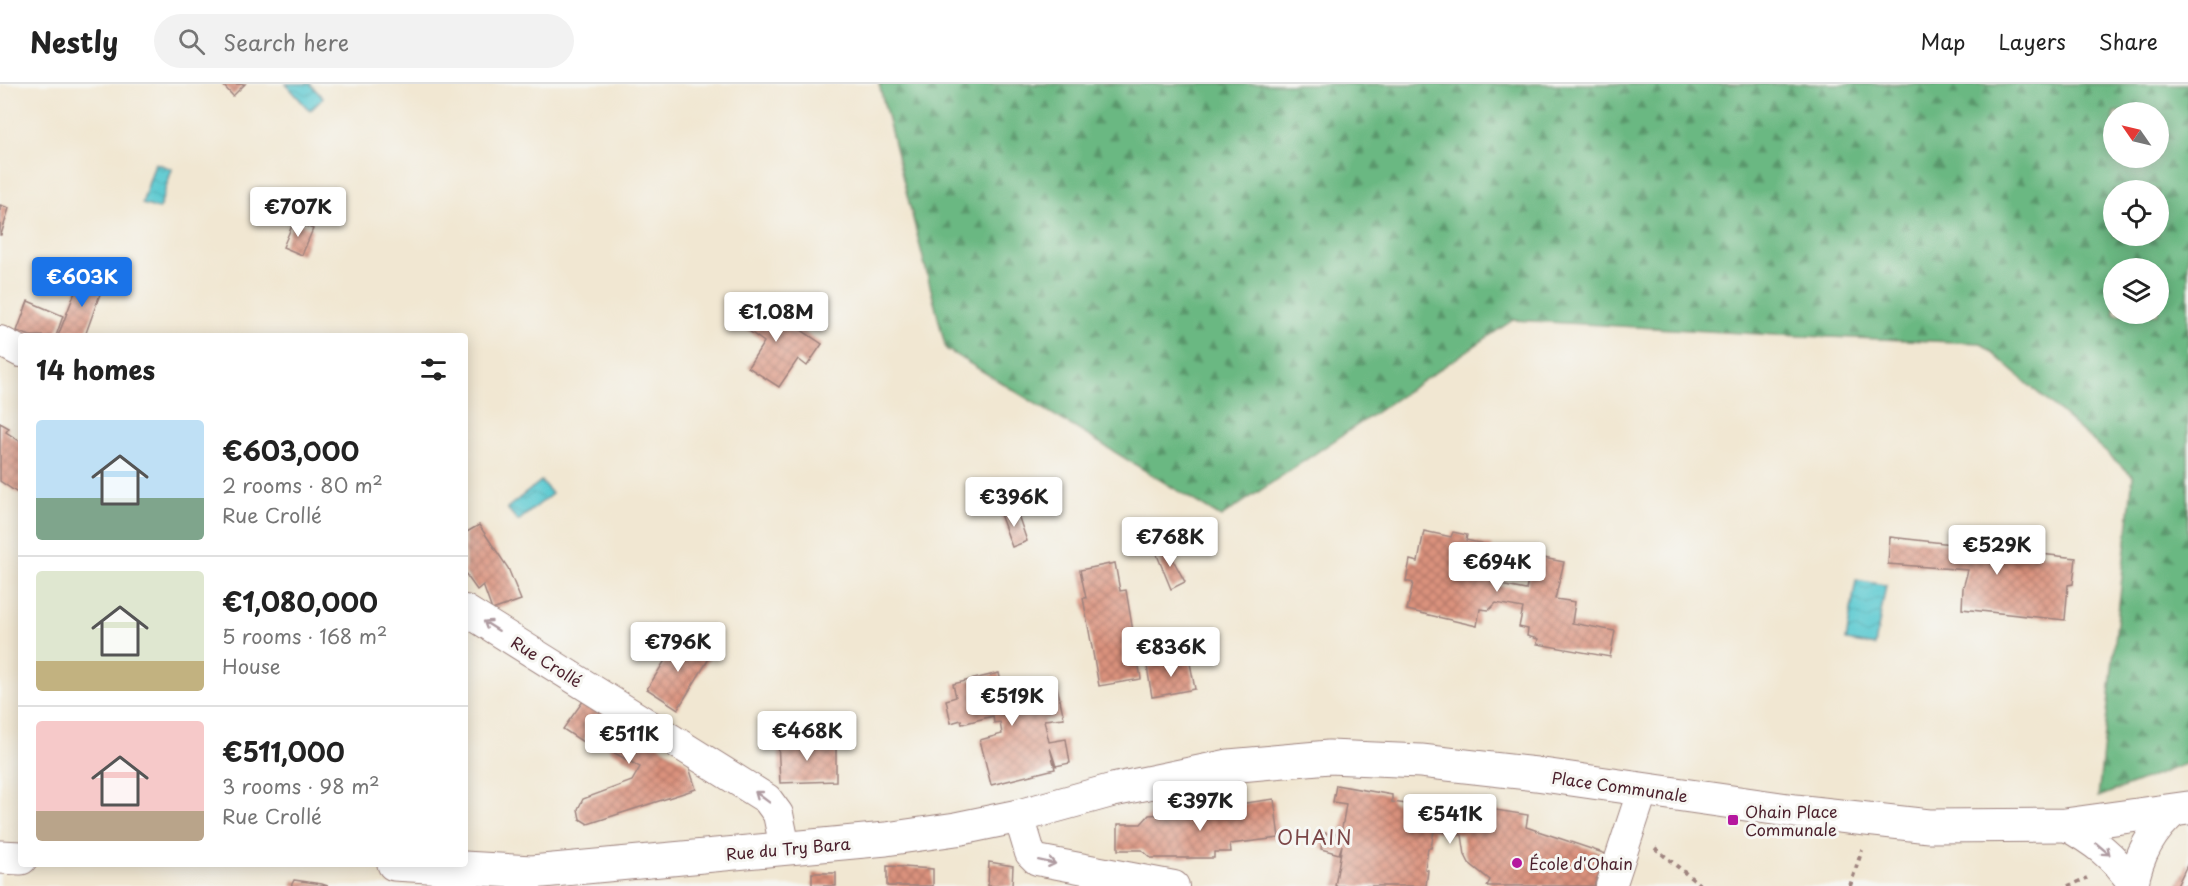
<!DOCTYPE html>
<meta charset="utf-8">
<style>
body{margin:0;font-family:"Playpen Sans",sans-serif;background:#f2f2f2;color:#222;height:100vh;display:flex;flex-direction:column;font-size:22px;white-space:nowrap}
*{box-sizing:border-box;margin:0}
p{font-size:20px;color:#767676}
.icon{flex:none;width:33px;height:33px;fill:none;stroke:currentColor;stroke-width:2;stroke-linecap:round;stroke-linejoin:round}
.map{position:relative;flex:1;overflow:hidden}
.details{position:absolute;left:18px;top:249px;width:450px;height:534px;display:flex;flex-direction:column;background:#fff;border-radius:6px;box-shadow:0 3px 15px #0003}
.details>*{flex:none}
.needle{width:39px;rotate:304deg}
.tools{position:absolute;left:2103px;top:18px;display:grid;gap:12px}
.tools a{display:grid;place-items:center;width:66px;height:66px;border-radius:50%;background:#fff;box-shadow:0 3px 15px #0003;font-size:30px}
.price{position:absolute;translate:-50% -51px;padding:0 14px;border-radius:6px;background:#fff;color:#222;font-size:20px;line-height:39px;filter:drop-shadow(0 2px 3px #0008)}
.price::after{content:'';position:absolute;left:50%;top:36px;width:18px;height:14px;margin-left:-9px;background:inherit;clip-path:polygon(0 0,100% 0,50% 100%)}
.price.current{background:#1a73e8;color:#fff}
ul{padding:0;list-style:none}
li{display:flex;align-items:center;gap:18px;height:150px;padding:0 18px}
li+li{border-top:2px solid #e0e0e0}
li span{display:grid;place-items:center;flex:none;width:168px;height:120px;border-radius:6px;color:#555}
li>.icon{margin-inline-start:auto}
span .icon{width:72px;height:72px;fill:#fffc;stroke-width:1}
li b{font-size:26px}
h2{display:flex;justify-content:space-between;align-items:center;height:72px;padding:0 18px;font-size:26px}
header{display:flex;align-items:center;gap:36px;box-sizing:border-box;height:84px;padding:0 30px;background:#fff;border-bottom:2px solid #e0e0e0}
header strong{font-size:28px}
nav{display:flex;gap:33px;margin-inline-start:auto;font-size:21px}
.search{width:420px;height:54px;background:#f2f2f2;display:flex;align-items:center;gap:15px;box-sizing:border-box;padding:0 21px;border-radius:33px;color:#767676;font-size:22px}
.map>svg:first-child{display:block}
</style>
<header>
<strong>Nestly</strong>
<div class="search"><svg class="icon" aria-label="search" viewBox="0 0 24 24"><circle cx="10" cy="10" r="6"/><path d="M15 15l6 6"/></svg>Search here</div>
<nav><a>Map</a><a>Layers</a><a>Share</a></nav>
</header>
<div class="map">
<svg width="2188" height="802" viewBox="0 0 2188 802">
<defs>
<pattern id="forest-firs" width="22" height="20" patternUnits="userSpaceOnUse" patternTransform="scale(1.5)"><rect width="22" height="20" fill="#6ab882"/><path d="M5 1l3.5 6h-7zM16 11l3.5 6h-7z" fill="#59956b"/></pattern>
<pattern id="water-waves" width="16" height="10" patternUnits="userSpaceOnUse" patternTransform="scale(1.5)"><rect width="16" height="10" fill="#5dcad1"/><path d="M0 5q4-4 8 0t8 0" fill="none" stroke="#52adb4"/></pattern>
<pattern id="building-cross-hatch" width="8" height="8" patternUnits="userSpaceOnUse" patternTransform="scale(1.5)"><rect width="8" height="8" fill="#da927d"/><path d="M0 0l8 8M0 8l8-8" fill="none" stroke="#b37767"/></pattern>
</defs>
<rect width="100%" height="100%" fill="#f6f6f2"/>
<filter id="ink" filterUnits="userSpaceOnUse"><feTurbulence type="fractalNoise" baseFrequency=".0167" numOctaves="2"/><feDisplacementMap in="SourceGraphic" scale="12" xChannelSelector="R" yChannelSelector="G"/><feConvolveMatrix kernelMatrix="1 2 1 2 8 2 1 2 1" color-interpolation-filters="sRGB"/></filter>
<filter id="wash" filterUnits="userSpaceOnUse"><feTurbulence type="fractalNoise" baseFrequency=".008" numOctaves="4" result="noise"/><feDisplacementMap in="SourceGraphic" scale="24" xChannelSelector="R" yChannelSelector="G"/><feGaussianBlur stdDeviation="1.35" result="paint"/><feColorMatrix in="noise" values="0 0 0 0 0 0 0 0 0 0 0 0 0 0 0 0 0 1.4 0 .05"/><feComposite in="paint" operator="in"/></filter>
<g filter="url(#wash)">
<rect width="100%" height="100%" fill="#f1e7d2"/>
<path fill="url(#forest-firs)" stroke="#5a6c56" stroke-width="1.5" fill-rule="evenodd" d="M879,0H2188V679L2098,713L2133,392L1981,259L1777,251L1513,236L1221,433L946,265ZM2114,28H2158V74H2114ZM2114,106H2158V152H2114ZM2114,184H2158V230H2114Z"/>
<g fill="url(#water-waves)" stroke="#54747e" stroke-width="1.5">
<path d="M286,0H310L323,14L310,27Z"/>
<path d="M155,79L172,85L159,125L142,120Z"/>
<path d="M541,397L552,410L518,437L507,424Z"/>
<path d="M1856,496L1886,501L1875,562L1846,557Z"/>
</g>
<g id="blocks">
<g fill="url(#building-cross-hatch)">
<path d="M222,0H245L233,12Z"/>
<path d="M0,121L9,124L1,151H0Z"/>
<path d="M294,137L313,145L302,171L283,163Z"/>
<path d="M82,190L104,199L86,249L91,252H58Z"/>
<path d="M752,213L822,260L807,282L798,275L779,303L748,283L764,258L737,238Z"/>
<path d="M28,217L63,232L56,252H30L17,247Z"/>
<path d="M0,339L9,344L6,348L21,358V406L19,410L0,397Z"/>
<path d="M1016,425L1027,457L1012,463L1000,430Z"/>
<path d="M479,441L508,484L521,516L492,526L483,501L477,506L465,489V449Z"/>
<path d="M1424,447L1451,453L1453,448L1467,451L1466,456L1492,462L1489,477L1497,480L1501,484L1500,501L1526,506L1533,472L1564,478L1555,515L1575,518L1572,539L1615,547L1610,573L1537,560L1538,555L1527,552L1528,545L1519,543L1523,524L1496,519L1489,526L1480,525L1477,542L1407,526L1413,499L1406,497L1410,476L1418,478Z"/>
<path d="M1890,453L2076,474L2073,500L2068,501L2065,536L1962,525L1963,504L1968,486L1888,480Z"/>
<path d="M1165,461L1185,498L1171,505L1155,466Z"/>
<path d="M1115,479L1120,507L1126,506L1141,595L1099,602L1083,514H1086L1080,486Z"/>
<path d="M679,554L710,573L678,625L647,605Z"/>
<path d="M1189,574L1195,605L1152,613L1147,582Z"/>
<path d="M999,589L1004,611L1057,603L1064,634L1044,636L1049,658L1066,655L1070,679L1056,682L1050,664L1055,685L991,701L980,656L1002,650L1000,638L994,639L993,632L962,640L961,636L951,639L946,616L956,613L953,600Z"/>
<path d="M586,613L688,680L696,705L588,740L580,735L578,725L583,715L632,697L640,683L609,666L610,664L594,654L597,649L592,646L583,658L563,645Z"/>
<path d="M778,656H804V659H836V697L780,699Z"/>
<path d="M1336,701L1392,711V718L1437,724L1438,717L1528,731L1526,743L1606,770L1594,802H1487L1490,796L1469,779L1465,771L1462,751L1434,747L1431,764H1428L1425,785L1428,786L1426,802H1335L1342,761L1339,770L1321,765L1323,749L1341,750L1346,720L1333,718Z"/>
<path d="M1274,715L1279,754L1230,760L1231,768H1214V774H1151L1142,766H1118V740H1141L1149,731L1163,730L1226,731L1225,722Z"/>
<path d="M989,778L1013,782L1012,802H988Z"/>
<path d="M2188,779V802H2177Z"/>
<path d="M887,782L933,785V802H887Z"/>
<rect x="812" y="789" width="24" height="13"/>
<path d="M294,796L322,800L328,802H291Z"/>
</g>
</g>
</g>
<g filter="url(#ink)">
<use href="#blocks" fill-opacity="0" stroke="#9e837e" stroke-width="1.5"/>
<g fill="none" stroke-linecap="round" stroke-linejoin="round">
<defs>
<g id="street">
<path d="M0,257L21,268"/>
<path d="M465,526L767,715L778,730L785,764"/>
<path d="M1019,732L1030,769L1037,776L1174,802"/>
<path d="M2065,741C2095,758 2113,771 2133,800"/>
<path d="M1611,802L1643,705"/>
<path d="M2133,802C2138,771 2152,746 2176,726"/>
</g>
<g id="secondary">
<path d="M0,773L21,774"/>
<path d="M394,780L532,788L886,755L956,745L1019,732L1113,706L1229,682L1329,673L1421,677L1536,690L1795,727L1929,742L2065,741L2188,724"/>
</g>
</defs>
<use href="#street" stroke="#9e837e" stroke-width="32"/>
<use href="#secondary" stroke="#9e837e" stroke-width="35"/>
<g stroke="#9e837e" stroke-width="4" stroke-dasharray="4.5 4.5" stroke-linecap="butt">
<path d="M1655,764L1701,802"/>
<path d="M1850,802L1862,766"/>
<path d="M2068,802L2087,794"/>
</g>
<use href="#street" stroke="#fff" stroke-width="30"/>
<use href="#secondary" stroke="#fff" stroke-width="33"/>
</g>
<defs><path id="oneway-shaft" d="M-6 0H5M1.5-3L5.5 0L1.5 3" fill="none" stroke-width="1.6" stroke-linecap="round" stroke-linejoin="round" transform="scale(1.5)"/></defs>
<g stroke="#ae9aa0">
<use href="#oneway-shaft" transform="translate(491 542) rotate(-148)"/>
<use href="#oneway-shaft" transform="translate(762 713) rotate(-143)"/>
<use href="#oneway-shaft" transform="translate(2103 765) rotate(40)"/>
<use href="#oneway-shaft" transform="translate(1047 778) rotate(12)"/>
</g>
</g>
<g fill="#b5179e" stroke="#f6f6f2" stroke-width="2">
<rect x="1727" y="730" width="12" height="12" rx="3"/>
<circle cx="1517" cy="779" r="6"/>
</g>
<g text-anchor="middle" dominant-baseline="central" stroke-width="6" stroke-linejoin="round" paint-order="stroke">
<g font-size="16" fill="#4a1f2b" stroke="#f6f6f2">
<text transform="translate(547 577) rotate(32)">Rue Crollé</text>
<text transform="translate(1620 702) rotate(8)">Place Communale</text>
<text transform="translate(788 764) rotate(-5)">Rue du Try Bara</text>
</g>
<g font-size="16" fill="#4a1f2b" stroke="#f6f6f2" text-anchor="start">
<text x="1745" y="727">Ohain Place<tspan x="1745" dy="18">Communale</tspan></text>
<text x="1529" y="779">École d'Ohain</text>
</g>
<g font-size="20" letter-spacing="1.5" fill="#7c4748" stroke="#f6f6f2">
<text x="1315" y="753">OHAIN</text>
</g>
</g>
</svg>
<div class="tools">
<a><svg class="needle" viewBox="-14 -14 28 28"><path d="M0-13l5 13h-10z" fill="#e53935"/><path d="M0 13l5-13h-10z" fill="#767676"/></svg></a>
<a><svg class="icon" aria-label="locate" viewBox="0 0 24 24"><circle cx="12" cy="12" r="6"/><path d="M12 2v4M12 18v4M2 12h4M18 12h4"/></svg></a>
<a><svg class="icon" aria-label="layers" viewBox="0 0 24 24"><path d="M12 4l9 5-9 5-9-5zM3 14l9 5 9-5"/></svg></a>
</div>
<b class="price" style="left:298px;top:154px">€707K</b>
<b class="price current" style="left:82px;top:224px">€603K</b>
<b class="price" style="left:776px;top:259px">€1.08M</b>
<b class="price" style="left:1014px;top:444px">€396K</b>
<b class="price" style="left:1170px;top:484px">€768K</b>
<b class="price" style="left:1997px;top:492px">€529K</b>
<b class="price" style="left:1497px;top:509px">€694K</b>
<b class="price" style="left:678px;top:589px">€796K</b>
<b class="price" style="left:1171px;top:594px">€836K</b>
<b class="price" style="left:1012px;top:643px">€519K</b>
<b class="price" style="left:807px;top:678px">€468K</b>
<b class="price" style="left:629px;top:681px">€511K</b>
<b class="price" style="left:1200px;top:748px">€397K</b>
<b class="price" style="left:1450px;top:761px">€541K</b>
<section class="details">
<h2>14 homes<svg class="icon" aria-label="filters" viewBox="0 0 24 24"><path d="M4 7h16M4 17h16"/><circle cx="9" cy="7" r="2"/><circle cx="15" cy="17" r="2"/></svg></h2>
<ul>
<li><span style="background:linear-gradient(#bfe0f5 65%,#7fa58c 0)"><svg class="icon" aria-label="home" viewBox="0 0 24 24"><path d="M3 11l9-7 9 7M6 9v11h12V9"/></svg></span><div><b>€603,000</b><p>2 rooms · 80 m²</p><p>Rue Crollé</p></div></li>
<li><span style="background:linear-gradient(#dfe7d0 75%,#c2b280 0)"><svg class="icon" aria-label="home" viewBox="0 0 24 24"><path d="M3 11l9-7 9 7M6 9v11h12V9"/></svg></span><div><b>€1,080,000</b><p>5 rooms · 168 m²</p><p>House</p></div></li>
<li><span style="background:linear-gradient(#f6c9c9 75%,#b9a48a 0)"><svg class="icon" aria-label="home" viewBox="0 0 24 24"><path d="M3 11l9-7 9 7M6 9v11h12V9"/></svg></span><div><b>€511,000</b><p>3 rooms · 98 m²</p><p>Rue Crollé</p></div></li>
</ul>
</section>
</div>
